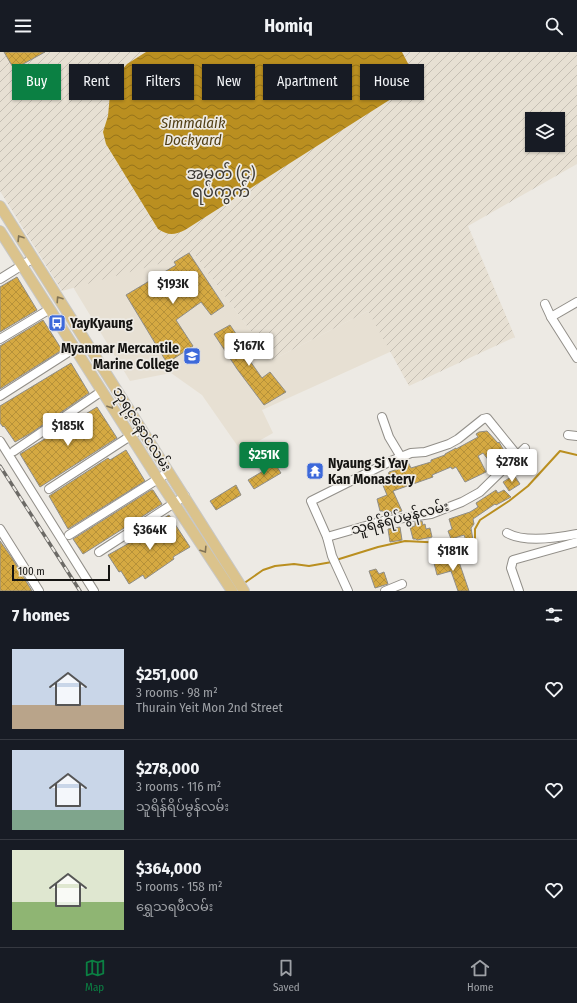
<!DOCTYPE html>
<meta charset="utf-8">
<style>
body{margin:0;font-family:"Fira Sans Condensed","Noto Sans Myanmar",sans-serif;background:#242831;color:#f1f3f6;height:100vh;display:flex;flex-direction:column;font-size:15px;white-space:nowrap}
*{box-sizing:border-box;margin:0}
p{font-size:13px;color:#9ea1a6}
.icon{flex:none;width:22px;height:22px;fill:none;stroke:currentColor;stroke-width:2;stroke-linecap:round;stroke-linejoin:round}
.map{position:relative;height:539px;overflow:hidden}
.side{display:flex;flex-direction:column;background:#171b24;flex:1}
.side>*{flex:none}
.banner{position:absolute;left:12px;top:12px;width:553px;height:36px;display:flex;gap:8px}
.controls{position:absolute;left:525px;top:60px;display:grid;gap:8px}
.controls a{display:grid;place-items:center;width:40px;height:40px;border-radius:0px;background:#171b24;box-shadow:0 1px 3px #0004;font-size:20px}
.scale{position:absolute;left:12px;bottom:10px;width:98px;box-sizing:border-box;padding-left:4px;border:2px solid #151412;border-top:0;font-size:11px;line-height:14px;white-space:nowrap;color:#151412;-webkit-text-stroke:3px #edeae4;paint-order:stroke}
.price{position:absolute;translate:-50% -34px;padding:0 9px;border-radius:4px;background:#fff;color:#222;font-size:13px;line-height:26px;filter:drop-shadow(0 1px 2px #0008)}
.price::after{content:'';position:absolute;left:50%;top:24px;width:12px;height:9px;margin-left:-6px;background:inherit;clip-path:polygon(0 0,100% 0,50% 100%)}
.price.active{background:#0b8043;color:#fff}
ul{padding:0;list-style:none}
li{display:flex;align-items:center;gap:12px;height:100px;padding:0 12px}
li+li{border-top:1px solid #363941}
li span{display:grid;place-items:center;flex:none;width:112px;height:80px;border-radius:0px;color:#555}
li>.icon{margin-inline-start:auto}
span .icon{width:48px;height:48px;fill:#fffc;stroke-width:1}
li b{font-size:17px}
h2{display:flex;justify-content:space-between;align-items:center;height:48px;padding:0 12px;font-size:17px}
.chip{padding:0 14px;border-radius:0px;background:#171b24;box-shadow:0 1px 3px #0004;font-size:14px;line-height:36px}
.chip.active{background:#0b8043;color:#fff}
header{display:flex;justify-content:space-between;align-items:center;height:52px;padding:0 12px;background:#171b24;font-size:18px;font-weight:700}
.tab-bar{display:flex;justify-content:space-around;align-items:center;height:56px;border-top:1px solid #363941;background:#171b24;font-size:11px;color:#9ea1a6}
.tab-bar a{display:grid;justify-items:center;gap:2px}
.tab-bar .active{color:#0b8043}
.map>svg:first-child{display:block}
</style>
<header><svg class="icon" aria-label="menu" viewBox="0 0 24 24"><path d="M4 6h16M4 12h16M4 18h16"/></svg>Homiq<svg class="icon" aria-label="search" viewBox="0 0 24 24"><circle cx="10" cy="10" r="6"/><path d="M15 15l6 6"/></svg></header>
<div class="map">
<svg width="577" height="539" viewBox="0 0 577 539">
<defs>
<pattern id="industrial-furrows" width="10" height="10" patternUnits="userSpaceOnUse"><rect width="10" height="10" fill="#e7e0d3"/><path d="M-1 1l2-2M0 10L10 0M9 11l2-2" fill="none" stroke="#c5bfb4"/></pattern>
<pattern id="water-waves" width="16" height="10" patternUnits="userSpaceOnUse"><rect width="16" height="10" fill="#ba8f20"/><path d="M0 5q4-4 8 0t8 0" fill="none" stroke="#96741b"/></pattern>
<pattern id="building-cross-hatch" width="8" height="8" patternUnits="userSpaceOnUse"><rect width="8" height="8" fill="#d5a942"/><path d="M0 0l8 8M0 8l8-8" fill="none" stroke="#b69139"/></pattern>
</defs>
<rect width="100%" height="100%" fill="#edeae4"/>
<path fill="#e7e0d3" d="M194,202L272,308L368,259L392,299L262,358L273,381L241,399L202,343L171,321L130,329L73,235Z"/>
<path fill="url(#industrial-furrows)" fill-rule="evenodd" d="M0,0H577V112L468,174L515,285L409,334L368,259L272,308L194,202L62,239L0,139ZM532,67H558V93H532Z"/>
<path fill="url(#water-waves)" d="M146,0H402L413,21L411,31L402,40L185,178C174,183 169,184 158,177L106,92L103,80L108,64L111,31L127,12Z"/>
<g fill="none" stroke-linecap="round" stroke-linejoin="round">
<g stroke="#ba8f20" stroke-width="2">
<path d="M336,508L378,495L405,489L445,491L458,496L470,499L475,495V477L480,468L509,449L528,434L560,399L577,403"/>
<path d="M243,532L263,518L275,514L294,512L309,514L332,510"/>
</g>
</g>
<g fill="url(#building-cross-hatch)" stroke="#8f8d87">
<path d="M4,0H45L14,17Z"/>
<path d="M189,201L224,254L211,263L201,250L176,268L193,294L167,311L126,243L176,213L174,210Z"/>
<path d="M17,225L37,258L0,280V235Z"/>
<path d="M43,268L62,298L0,337V294Z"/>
<path d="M230,273L253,307L250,309L262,326L270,320L286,340L264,353L237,317L214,282Z"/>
<path d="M71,311L89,341L31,381L15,390L4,374L3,375L0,371V354Z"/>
<path d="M97,355L117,386L40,435L20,402Z"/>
<path d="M487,379L498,391L499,390L506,402L490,410L483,401L478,404L486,420L465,430L456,415L452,417L451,415L432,423L433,425L393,439L402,459L392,462L391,459L385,462L383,459H380L377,447L387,443L382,431L387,428L389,420L401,416V413L408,410L411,416L431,410V408L445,403V402L456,396V397L478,385L476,382L479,380Z"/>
<path d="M126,398L145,429L68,477L49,444L108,406L110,408Z"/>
<path d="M275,412L281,421L254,437L248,428Z"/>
<path d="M514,423L520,432L509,439L503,430Z"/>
<path d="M236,433L241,443L216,458L210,449Z"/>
<path d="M151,438H153L162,452L83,502L73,487Z"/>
<path d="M496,438L498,441L504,438L511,445L496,453L495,452L473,467L474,472L471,476L473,488L467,491L464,483L451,487L448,479L452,477L449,467L470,460L478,455L476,451Z"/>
<path d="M169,463L190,495L173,505L174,507L145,527L143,523L129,532L121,519L119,520L108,503L140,485L139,484L156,474L154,472Z"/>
<path d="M422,469L423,473L425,472L426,477L430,476L432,485L417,488L416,487H413L410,475L415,474V470Z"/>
<path d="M400,475L402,488L390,490L388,477Z"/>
<path d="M0,489L12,506L32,539H0Z"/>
<path d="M457,504L469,539H458L451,519L437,523L434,511Z"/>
<path d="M376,517L379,522L384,520L388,532L375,536L369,519Z"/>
</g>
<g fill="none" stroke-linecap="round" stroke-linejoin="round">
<defs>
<g id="minor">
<path d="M0,227L32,207"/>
<path d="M545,252L551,265L577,306"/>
<path d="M551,265L577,250"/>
<path d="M0,287L50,257"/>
<path d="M0,344L75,296"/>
<path d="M382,365L389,385L401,405"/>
<path d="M568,383L577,384"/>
<path d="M0,389L94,539"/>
<path d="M14,399L102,339"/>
<path d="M49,437L141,377"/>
<path d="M0,477L39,539"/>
<path d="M507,481C525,491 557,486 577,482"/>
<path d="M69,483L169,420"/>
<path d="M327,485L383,469L431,462L462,450L480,440L525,396"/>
<path d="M99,500L185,444"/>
<path d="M348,539L332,504L327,485L311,449L391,409L411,401L425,400L449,392L458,387L483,367L487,366L517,403"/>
<path d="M385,539L402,532"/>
<path d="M519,539L511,516L513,508L577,490"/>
</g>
<g id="major">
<path d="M0,154L244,539"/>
<path d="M0,179L158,427L232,539"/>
</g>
</defs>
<use href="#minor" stroke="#928f89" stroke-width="10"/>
<use href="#major" stroke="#c7c7c6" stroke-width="12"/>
<use href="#minor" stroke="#fff" stroke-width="8"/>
<use href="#major" stroke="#dbc38c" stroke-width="10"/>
<defs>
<path id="rail" d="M0,414L80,539"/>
</defs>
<use href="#rail" stroke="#6c6a66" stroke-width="3.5"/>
<use href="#rail" stroke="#edeae4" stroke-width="2" stroke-dasharray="6" stroke-linecap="butt"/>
</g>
<defs><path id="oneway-chevron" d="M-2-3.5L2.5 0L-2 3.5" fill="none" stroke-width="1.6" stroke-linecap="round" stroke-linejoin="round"/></defs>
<g stroke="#827455">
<use href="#oneway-chevron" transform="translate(20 186) rotate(-122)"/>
<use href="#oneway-chevron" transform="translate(59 247) rotate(-124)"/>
<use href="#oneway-chevron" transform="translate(111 354) rotate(58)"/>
<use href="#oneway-chevron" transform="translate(204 498) rotate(57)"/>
</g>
<defs>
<symbol id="bus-square" viewBox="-11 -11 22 22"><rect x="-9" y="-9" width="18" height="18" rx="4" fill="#3d69da" stroke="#edeae4"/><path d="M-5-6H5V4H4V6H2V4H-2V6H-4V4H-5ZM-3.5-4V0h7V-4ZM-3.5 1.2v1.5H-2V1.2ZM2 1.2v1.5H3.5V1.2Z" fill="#fff"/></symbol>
<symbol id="university-square" viewBox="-11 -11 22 22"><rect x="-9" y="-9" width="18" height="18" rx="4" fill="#3d69da" stroke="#edeae4"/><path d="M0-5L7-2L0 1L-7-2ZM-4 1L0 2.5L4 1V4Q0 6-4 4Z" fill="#fff"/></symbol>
<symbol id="temple-square" viewBox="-11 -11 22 22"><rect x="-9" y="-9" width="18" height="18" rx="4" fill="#3d69da" stroke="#edeae4"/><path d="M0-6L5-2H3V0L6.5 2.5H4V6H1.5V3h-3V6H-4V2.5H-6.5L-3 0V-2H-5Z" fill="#fff"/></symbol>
</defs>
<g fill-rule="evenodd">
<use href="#bus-square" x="47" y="261" width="20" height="20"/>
<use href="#university-square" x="182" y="294" width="20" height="20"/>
<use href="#temple-square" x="305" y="409" width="20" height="20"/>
</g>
<g text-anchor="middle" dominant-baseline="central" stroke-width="3.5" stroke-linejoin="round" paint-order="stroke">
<g font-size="14" font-weight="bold" fill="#151412" stroke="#edeae4" text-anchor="start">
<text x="70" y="271">YayKyaung</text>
<text x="179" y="296" text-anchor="end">Myanmar Mercantile<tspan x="179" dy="16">Marine College</tspan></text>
<text x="328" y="411">Nyaung Si Yay<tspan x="328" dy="16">Kan Monastery</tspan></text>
</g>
<g font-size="14" fill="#151412" stroke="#edeae4">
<text transform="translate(142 377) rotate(58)">ဘုရင့်နောင်လမ်း</text>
<text transform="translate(400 466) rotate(-14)">သူရိန်ရိပ်မွန်လမ်း</text>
</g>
<g font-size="15" font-style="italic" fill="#524016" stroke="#edeae4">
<text x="193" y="71">Simmalaik<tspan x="193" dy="17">Dockyard</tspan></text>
</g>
<g font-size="16" fill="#3c3934" stroke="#edeae4">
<text x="221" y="121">အမှတ် (၄)<tspan x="221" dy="18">ရပ်ကွက်</tspan></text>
</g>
</g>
</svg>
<div class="controls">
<a><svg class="icon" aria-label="layers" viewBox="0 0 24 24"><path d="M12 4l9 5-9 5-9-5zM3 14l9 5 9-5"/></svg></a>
</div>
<div class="scale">100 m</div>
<b class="price" style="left:173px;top:253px">$193K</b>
<b class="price" style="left:249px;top:315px">$167K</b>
<b class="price" style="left:68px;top:395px">$185K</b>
<b class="price active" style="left:264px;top:424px">$251K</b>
<b class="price" style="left:512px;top:431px">$278K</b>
<b class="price" style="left:150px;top:499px">$364K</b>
<b class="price" style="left:453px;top:520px">$181K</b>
<div class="banner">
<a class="chip active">Buy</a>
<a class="chip">Rent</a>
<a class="chip">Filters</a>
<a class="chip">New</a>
<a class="chip">Apartment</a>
<a class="chip">House</a>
</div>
</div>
<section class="side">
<h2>7 homes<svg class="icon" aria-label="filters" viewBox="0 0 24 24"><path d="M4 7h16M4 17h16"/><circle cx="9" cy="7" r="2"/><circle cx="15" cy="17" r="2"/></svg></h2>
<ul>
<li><span style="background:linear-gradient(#c9d6e8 70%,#b9a48a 0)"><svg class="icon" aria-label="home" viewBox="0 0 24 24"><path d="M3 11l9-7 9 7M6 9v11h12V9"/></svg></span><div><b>$251,000</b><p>3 rooms · 98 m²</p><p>Thurain Yeit Mon 2nd Street</p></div><svg class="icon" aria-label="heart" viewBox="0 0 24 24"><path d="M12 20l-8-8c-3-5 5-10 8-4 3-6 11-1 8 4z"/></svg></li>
<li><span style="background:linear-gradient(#c9d6e8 75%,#7fa58c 0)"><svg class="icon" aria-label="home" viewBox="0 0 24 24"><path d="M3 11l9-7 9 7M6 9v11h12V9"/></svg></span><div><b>$278,000</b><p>3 rooms · 116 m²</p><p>သူရိန်ရိပ်မွန်လမ်း</p></div><svg class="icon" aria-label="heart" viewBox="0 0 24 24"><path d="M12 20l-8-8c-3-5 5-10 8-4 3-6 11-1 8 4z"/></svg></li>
<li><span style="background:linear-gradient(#dfe7d0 65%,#8fb573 0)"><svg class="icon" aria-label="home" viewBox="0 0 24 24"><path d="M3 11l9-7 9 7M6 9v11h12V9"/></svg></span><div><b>$364,000</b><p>5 rooms · 158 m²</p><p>ရွှေသရဖီလမ်း</p></div><svg class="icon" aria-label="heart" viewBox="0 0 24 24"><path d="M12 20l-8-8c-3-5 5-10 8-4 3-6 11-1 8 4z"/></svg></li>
</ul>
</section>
<nav class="tab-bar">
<a class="active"><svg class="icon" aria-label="map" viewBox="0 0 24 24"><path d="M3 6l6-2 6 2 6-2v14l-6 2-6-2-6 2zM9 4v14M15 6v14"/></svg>Map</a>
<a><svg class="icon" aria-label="saved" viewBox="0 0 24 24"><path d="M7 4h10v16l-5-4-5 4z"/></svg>Saved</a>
<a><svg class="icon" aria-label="home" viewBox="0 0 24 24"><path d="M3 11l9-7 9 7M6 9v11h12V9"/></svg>Home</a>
</nav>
